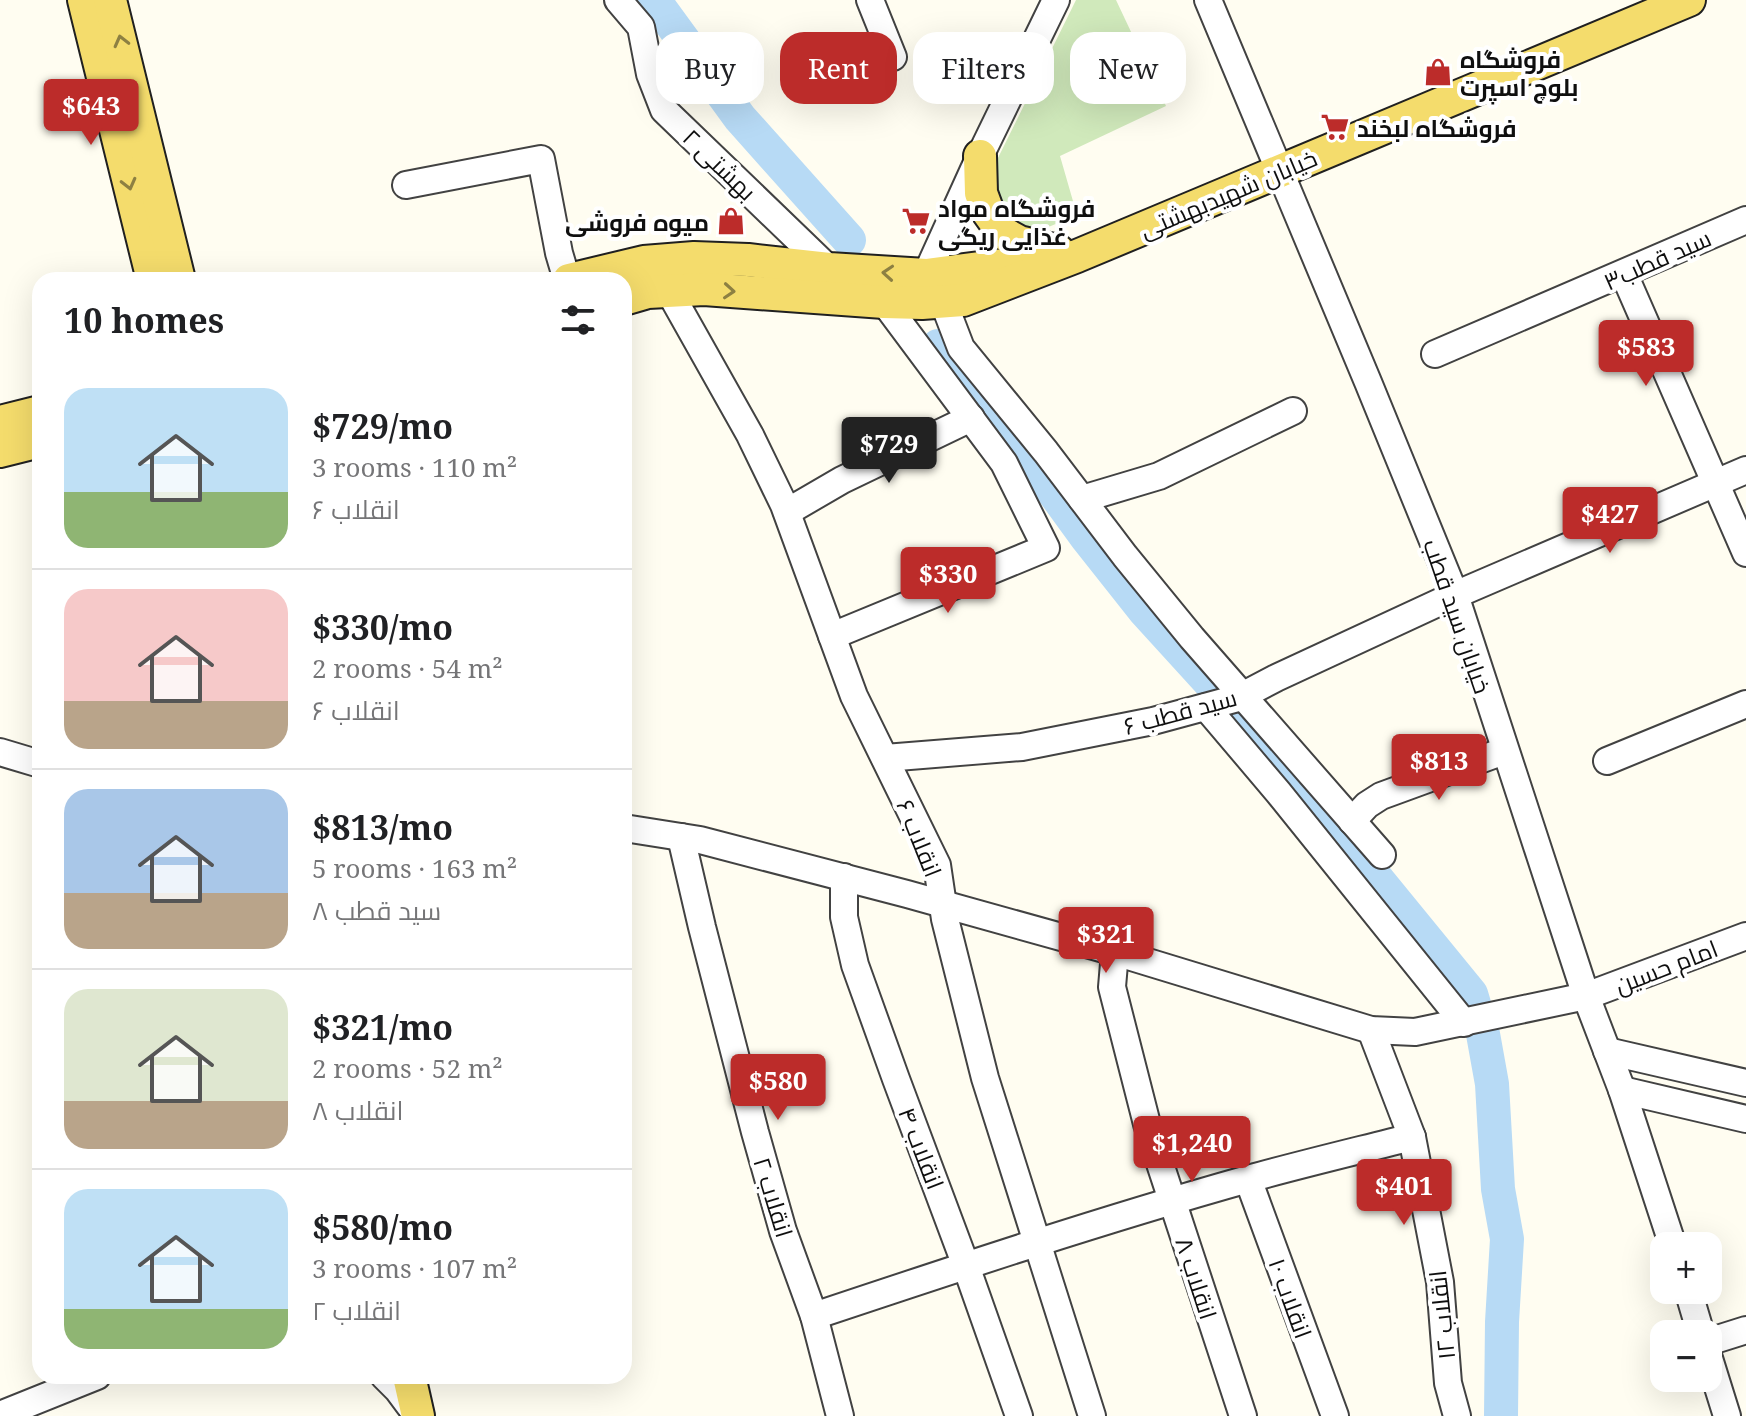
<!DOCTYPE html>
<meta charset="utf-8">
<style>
body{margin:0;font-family:"Noto Serif",Cairo,serif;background:#f6f6f6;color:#202124;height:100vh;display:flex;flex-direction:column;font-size:30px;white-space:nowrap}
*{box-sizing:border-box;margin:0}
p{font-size:26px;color:#757577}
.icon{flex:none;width:44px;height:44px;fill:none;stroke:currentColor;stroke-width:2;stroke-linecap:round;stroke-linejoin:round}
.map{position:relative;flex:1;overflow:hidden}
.drawer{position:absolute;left:32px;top:272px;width:600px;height:1112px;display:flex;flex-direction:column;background:#fff;border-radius:24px;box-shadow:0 8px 32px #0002}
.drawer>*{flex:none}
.banner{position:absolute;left:656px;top:32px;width:760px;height:72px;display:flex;gap:16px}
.fabs{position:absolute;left:1650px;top:1232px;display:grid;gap:16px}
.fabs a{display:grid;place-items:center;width:72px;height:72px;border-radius:16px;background:#fff;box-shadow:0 8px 32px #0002;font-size:40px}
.price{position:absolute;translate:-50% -68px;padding:0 18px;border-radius:8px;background:#bc2c2a;color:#fff;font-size:26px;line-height:52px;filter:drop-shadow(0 2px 4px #0008)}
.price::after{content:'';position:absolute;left:50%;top:48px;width:24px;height:18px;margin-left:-12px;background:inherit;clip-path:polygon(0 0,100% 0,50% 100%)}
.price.selected{background:#222;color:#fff}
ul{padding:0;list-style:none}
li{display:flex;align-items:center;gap:24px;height:200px;padding:0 32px}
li+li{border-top:2px solid #e0e0e0}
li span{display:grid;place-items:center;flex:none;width:224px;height:160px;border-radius:24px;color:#555}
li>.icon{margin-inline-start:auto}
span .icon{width:96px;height:96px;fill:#fffc;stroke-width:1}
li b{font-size:34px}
h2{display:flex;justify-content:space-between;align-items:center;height:96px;padding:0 32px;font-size:34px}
.pill{padding:0 28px;border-radius:24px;background:#fff;box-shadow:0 8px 32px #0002;font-size:28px;line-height:72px}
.pill.selected{background:#bc2c2a;color:#fff}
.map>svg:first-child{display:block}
</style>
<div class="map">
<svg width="1746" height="1416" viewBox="0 0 1746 1416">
<rect width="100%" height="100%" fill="#fffdf1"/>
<path fill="#d0e9bb" d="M1076,0H1116L1166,106L1060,156L1077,215L1039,231L1022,230L996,205L993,168Z"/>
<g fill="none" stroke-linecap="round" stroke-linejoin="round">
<g stroke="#b7daf5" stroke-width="34">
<path d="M654,0L740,118L849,240"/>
<path d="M938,346L1015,439L1087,538L1144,610L1216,689"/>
<path d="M1238,713L1265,742L1471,994L1474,1004"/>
<path d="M1483,1034L1492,1084L1498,1189L1507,1239L1502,1322L1501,1416"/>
</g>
<defs>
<g id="minor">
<path d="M618,0L641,27L650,74L664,110L829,269"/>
<path d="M870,0L893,57"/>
<path d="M1208,0L1368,382L1455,595L1586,996L1622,1090L1673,1246"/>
<path d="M406,185L541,159L559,253L567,280"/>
<path d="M1624,274L1746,553"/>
<path d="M669,291L750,435L784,505L854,696L937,865L945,919L985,1078L1092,1416"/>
<path d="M923,292L926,275L980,156L1056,0"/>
<path d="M943,301L961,348L1046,452L1125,556L1192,638L1382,855"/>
<path d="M1435,354L1746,220"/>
<path d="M1082,499L1159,476L1293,411"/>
<path d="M787,512L842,480L971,418"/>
<path d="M832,636L1046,548L1004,463L884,302"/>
<path d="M1206,707L1278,792L1464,1023"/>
<path d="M0,752L40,764"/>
<path d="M885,758L1022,747L1153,721L1238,698L1276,678L1455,595L1746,470"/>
<path d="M1607,761L1746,704"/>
<path d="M1352,821L1367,805L1381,796L1504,751"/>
<path d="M624,828L700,840L907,894L1115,952L1371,1030L1415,1032L1586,996L1746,936"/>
<path d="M681,837L702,927L755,1132L783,1231L814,1316L840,1416"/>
<path d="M844,877V917L855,965L896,1079L966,1266L1019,1416"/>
<path d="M1115,952L1112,987L1147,1124L1243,1416"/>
<path d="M1371,1030L1412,1137L1440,1282L1448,1383L1457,1416"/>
<path d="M1607,1051L1746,1083"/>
<path d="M1622,1090L1746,1119"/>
<path d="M1248,1179L1335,1416"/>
<path d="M1688,1290L1701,1334"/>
<path d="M814,1316C958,1268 1102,1220 1248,1179C1302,1164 1357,1151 1412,1137"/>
<path d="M1708,1342L1746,1330"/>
<path d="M1708,1355L1727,1416"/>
<path d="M384,1376L398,1390L415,1413"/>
<path d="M0,1415L97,1376"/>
</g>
<g id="major">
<path d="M84,0L153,280"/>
<path d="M110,0L179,280"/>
<path d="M980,156L981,193L988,212L1003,233L1019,242L1058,251"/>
<path d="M569,280L644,262L694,258L748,260L829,269L926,275L1026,262"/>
<path d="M624,299L648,292L704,289L884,302L922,303L963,300L1077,256L1689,0"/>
<path d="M0,422L40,412"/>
<path d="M0,451L40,441"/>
<path d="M409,1376L418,1416"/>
</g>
</defs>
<use href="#minor" stroke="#424242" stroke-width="30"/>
<use href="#major" stroke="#202020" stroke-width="36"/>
<use href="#minor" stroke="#fff" stroke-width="26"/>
<use href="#major" stroke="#f4dc6c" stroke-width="32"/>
</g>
<defs><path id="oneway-chevron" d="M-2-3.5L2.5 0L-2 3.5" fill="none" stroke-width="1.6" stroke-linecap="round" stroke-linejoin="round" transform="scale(2)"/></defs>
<g stroke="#8d8042">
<use href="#oneway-chevron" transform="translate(121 41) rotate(-104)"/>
<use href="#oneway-chevron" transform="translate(129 184) rotate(76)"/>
<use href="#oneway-chevron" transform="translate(888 273) rotate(-176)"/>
<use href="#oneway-chevron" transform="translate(729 291) rotate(4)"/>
</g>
<defs>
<symbol id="shop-bare" viewBox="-9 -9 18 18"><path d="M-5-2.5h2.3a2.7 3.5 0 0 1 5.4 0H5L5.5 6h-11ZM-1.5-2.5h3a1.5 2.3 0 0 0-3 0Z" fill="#bc2c2a" stroke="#fff" stroke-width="2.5" paint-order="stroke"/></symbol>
<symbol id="supermarket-bare" viewBox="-9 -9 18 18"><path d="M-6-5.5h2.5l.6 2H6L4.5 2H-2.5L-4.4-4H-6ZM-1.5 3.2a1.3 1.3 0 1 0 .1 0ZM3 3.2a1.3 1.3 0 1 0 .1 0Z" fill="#bc2c2a" stroke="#fff" stroke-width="2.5" paint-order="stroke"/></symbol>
</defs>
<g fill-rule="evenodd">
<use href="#shop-bare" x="1418" y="52" width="40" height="40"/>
<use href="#supermarket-bare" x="1315" y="107" width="40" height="40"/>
<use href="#shop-bare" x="711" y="201" width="40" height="40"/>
<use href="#supermarket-bare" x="896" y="201" width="40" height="40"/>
</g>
<g text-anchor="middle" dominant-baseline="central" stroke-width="8" stroke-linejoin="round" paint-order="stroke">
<g font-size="24" font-weight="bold" fill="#0f0f0f" stroke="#fff" text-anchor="start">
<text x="1460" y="58">فروشگاه<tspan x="1460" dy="28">بلوچ اسپرت</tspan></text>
<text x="1357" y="127">فروشگاه لبخند</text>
<text x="938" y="207">فروشگاه مواد<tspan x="938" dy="28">غذایی ریگی</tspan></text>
<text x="709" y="221" text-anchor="end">میوه فروشی</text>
</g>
<g font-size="24" fill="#0f0f0f" stroke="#fff">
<text transform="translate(720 164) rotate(44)">بهشتی ۲</text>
<text transform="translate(1228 193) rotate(-23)">خیابان شهیدبهشتی</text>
<text transform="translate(1657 259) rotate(-24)">سید قطب۳</text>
<text transform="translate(1458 616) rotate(71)">خیابان سید قطب</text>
<text transform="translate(1180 711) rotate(-15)">سید قطب ۶</text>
<text transform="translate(920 838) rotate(68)">انقلاب ۶</text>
<text transform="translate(1666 966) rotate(-21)">امام حسین</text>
<text transform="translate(922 1148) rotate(69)">انقلاب ۴</text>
<text transform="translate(774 1197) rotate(73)">انقلاب ۲</text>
<text transform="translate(1197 1278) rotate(72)">انقلاب ۸</text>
<text transform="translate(1291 1298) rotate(70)">انقلاب ۱۰</text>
<text transform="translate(1441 1315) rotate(-96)">انقلاب ۱۲</text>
</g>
</g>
</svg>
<div class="fabs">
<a>+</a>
<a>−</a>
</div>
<b class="price" style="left:91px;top:147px">$643</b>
<b class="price" style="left:1646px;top:388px">$583</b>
<b class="price selected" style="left:889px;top:485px">$729</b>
<b class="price" style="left:1610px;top:555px">$427</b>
<b class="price" style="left:948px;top:615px">$330</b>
<b class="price" style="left:1439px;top:802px">$813</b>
<b class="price" style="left:1106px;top:975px">$321</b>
<b class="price" style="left:778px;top:1122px">$580</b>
<b class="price" style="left:1192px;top:1184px">$1,240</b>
<b class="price" style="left:1404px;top:1227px">$401</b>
<div class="banner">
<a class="pill">Buy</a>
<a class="pill selected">Rent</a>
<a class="pill">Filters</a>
<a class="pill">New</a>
</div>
<section class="drawer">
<h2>10 homes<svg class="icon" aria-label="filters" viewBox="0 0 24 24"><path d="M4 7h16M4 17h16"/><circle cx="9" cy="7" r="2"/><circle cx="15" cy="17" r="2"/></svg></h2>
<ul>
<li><span style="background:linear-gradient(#bfe0f5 65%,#8fb573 0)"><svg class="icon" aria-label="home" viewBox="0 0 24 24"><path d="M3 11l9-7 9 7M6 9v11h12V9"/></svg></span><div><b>$729/mo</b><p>3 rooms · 110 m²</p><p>انقلاب ۶</p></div></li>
<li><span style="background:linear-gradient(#f6c9c9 70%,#b9a48a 0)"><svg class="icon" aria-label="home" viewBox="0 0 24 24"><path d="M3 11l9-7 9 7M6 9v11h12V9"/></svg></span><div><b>$330/mo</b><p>2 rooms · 54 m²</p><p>انقلاب ۶</p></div></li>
<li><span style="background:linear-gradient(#a9c7e8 65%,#b9a48a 0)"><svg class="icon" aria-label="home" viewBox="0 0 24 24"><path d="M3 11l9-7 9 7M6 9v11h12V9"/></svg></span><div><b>$813/mo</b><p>5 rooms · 163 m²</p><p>سید قطب ۸</p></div></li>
<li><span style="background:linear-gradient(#dfe7d0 70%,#b9a48a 0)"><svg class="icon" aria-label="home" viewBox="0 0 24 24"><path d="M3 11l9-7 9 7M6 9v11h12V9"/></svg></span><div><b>$321/mo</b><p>2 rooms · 52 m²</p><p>انقلاب ۸</p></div></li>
<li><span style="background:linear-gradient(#bfe0f5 75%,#8fb573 0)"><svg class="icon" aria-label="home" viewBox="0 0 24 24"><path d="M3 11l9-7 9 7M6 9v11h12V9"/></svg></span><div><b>$580/mo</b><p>3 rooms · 107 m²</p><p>انقلاب ۲</p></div></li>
</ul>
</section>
</div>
